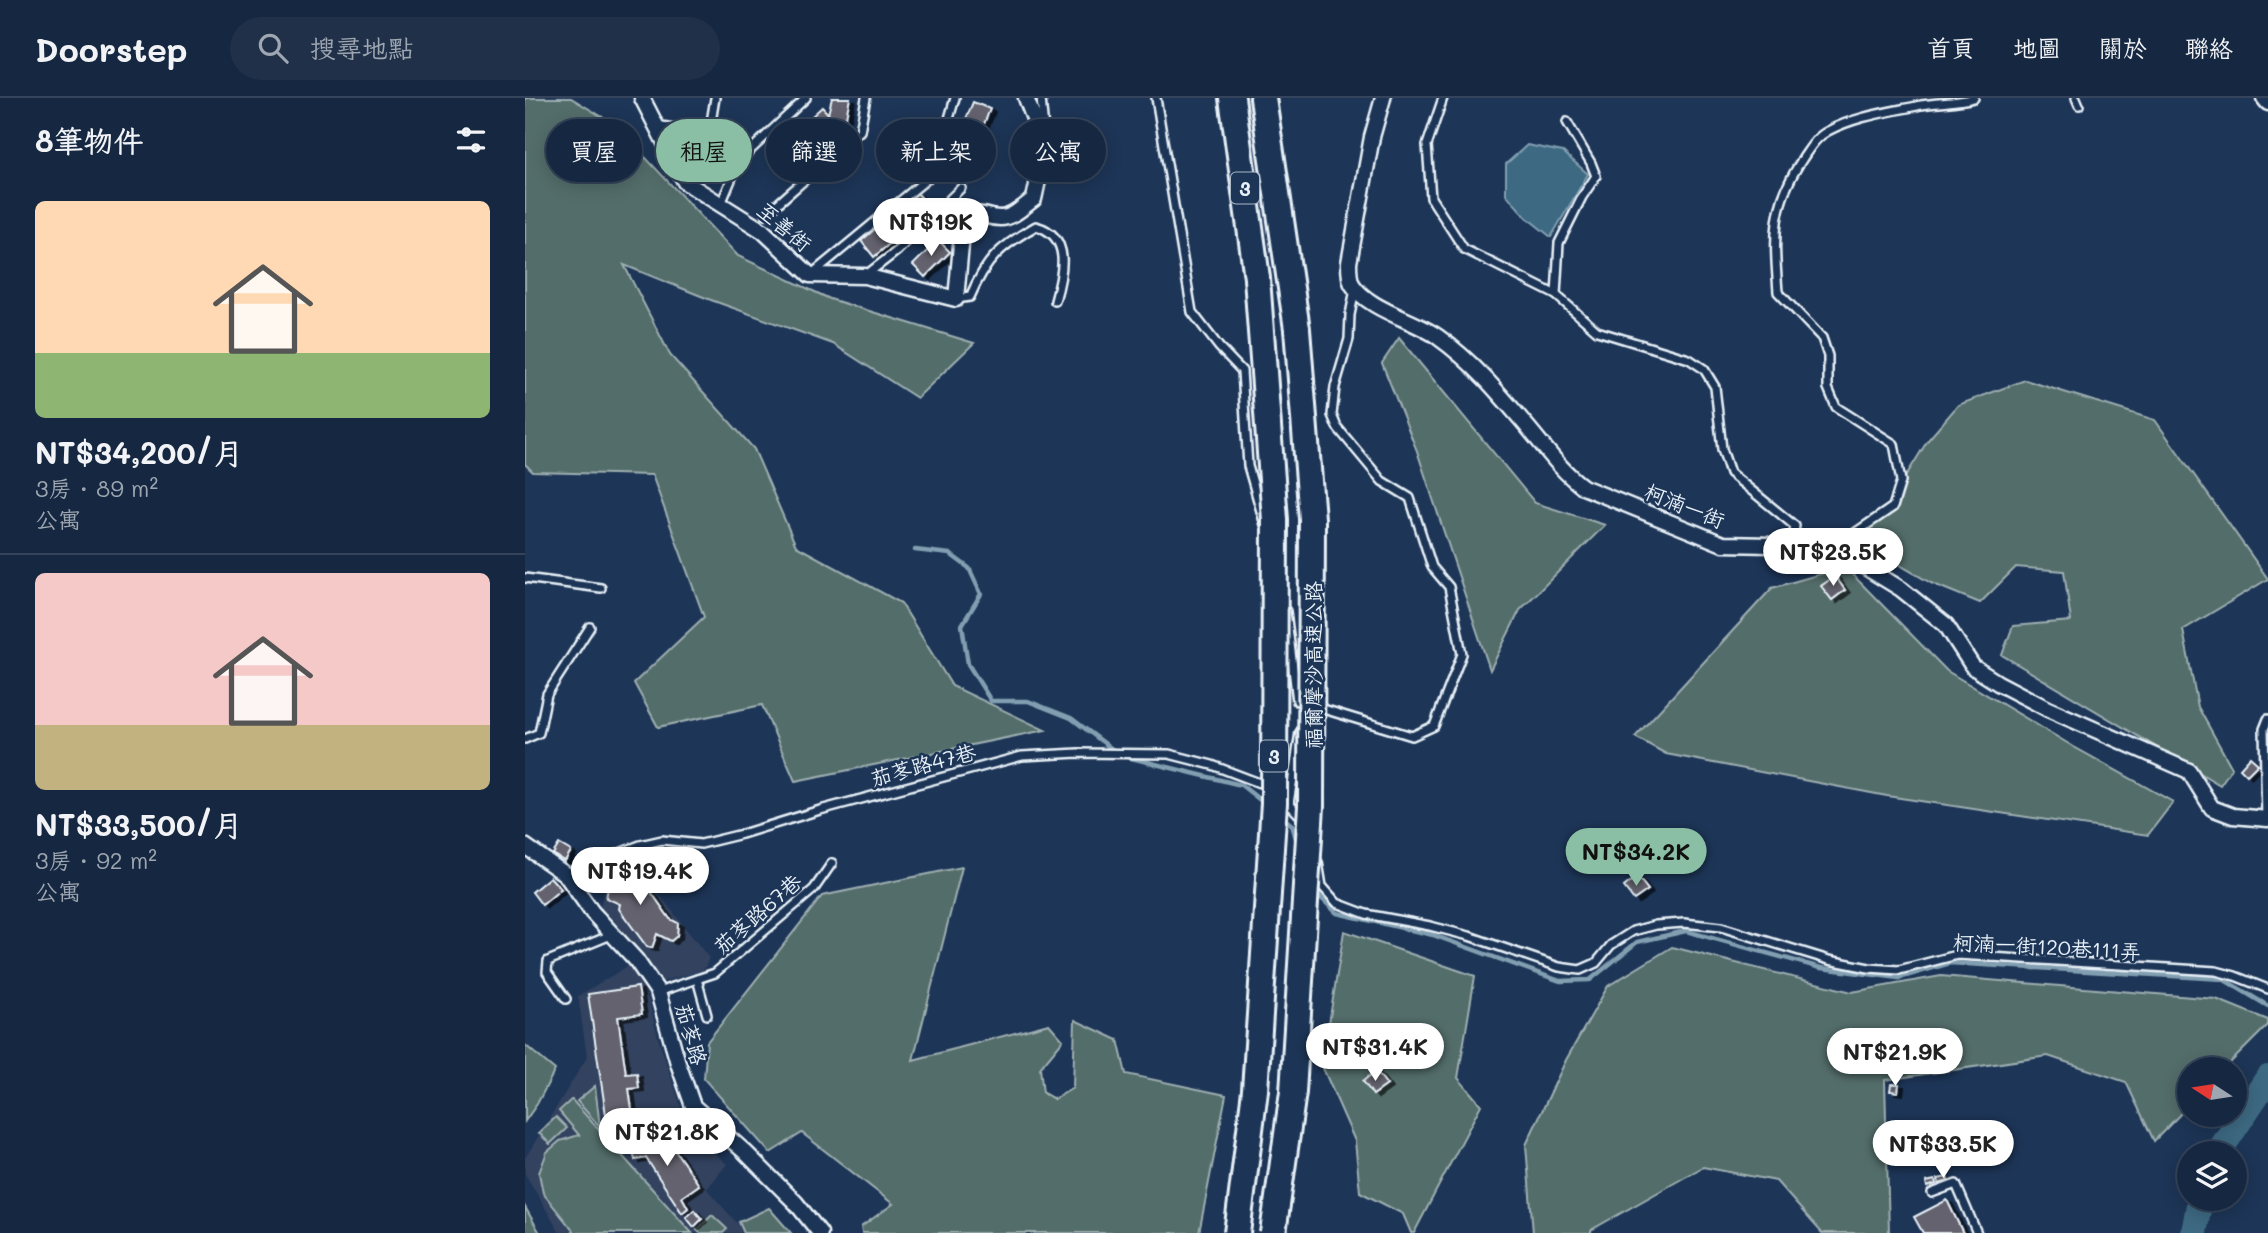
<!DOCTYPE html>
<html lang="zh-TW">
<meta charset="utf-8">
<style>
body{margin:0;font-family:Mali,"LXGW WenKai TC",sans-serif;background:#1f3048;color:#f1f3f6;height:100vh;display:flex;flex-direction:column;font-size:26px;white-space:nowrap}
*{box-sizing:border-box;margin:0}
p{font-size:23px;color:#9ea6b1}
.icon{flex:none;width:38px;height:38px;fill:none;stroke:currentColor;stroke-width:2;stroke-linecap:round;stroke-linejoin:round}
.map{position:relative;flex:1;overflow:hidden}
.panel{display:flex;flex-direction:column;background:#162841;width:525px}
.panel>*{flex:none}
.top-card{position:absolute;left:21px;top:21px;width:665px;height:63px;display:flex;gap:14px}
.needle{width:46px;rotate:282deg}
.controls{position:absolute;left:1652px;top:959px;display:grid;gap:14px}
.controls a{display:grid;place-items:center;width:70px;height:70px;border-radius:50%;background:#162841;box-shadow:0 4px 18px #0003,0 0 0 2px #35445a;font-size:35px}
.price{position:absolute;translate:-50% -60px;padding:0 16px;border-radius:24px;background:#fff;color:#222;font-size:23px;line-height:46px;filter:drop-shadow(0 2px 4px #0008)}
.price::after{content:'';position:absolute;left:50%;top:42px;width:21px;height:16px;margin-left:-10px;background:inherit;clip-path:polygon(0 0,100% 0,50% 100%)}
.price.current{background:#8abfa5;color:#111}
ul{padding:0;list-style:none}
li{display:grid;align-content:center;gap:14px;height:371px;padding:0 35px}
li+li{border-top:2px solid #35445a}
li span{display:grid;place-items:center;height:217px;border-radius:10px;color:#555}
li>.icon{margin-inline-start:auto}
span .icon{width:126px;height:126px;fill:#fffc;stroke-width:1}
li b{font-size:30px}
h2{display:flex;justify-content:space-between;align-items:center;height:84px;padding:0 35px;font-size:30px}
.chip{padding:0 24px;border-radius:32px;background:#162841;box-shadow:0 4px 18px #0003,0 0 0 2px #35445a;font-size:24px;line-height:63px}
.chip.current{background:#8abfa5;color:#111}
header{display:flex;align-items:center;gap:42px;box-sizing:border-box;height:98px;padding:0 35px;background:#162841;border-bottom:2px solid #35445a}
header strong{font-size:33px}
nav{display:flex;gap:38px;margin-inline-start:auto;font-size:24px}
.search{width:490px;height:63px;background:#1f3048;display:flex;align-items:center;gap:18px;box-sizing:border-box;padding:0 24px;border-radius:38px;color:#9ea6b1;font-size:26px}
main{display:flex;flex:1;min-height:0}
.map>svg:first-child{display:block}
</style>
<header>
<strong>Doorstep</strong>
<div class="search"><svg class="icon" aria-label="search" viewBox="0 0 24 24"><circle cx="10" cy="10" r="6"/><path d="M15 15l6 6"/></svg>搜尋地點</div>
<nav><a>首頁</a><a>地圖</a><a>關於</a><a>聯絡</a></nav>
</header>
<main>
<section class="panel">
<h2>8筆物件<svg class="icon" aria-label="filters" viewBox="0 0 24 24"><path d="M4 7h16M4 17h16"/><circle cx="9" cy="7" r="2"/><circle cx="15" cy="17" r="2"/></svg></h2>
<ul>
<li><span style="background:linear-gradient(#ffd9b3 70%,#8fb573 0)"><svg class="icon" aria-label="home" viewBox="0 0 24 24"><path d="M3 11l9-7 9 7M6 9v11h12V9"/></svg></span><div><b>NT$34,200/月</b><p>3房 · 89 m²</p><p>公寓</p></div></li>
<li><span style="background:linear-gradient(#f6c9c9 70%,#c2b280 0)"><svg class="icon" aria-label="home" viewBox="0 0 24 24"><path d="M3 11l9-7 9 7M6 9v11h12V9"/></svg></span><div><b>NT$33,500/月</b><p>3房 · 92 m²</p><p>公寓</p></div></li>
</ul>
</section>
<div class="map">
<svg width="1743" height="1135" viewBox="0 0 1743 1135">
<defs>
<filter id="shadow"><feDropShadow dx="5" dy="3" stdDeviation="0" flood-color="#0009"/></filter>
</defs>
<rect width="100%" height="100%" fill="#1d3557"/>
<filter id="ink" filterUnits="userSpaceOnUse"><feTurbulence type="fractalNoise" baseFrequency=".0143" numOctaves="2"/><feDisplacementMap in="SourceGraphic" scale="14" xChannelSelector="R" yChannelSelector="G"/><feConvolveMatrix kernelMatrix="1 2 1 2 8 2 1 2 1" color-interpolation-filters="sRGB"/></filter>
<g filter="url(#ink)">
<g fill="#32425e">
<path d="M100,760L111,767L184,860L179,872L136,884L74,813L86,764Z"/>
<path d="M106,866L124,903L134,943L164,1033L202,1066L182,1091L221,1135H35L0,1076V1060L62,959L53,898Z"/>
</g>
<g fill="#536d6a" stroke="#9eafb1" stroke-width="2">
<path d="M0,0H46L89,26L213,158L305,201L449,245L392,300L308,246L186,202L99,167L145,257L229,351L271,448L376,505L427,588L520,632L270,683L237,607L133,629L109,585L179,519L127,377L8,374L0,366Z"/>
<path d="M874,240L1010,405L1080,427L995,512L965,572L892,353L857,265Z"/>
<path d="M1500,282L1630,322L1743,481L1658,532L1673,609L1707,670L1695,687L1477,557L1488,528L1546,523L1539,473L1491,469L1455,505L1406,485L1320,435L1352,425L1403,342L1433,307Z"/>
<path d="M1320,469L1422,573L1549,649L1648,704L1623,737L1362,698L1141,656L1110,639L1247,490Z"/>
<path d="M437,769L388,962L524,926L538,942L515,970L518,995L529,1001L548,990L550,922L593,942L601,976L701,997L674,1135H337L336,1129L368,1106L277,1035L245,1055L179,981L182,944L297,798Z"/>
<path d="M819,833L950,878L933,980L956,1007L889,1135H886L878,1116L835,1094L830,1043L797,968Z"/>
<path d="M1147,849L1327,894L1416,878L1691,901L1743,922V927L1699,971H1664V1007L1629,1043L1601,984L1523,958L1360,982L1364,1135H1297L1251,1083L1178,1069L1066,1132V1135H1008L1001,1047L1041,962L1083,888Z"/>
<path d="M0,947L30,972L12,1006L0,1023Z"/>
<path d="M70,988L75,1029L52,1003Z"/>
<path d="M46,1002H47L167,1135H50L18,1095L14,1075L22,1054L35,1043L54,1037L34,1013Z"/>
<path d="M31,1019L42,1030L25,1046L14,1035Z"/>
<path d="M0,1109L15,1135H0Z"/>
<path d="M244,1110L266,1135H219L214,1124Z"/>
<path d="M187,1117L202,1131L198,1135H175L172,1132Z"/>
</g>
<path fill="#3e6982" stroke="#829fb1" stroke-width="2" d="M1002,47L1038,54L1063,76L1026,139L1001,119L981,96V66Z"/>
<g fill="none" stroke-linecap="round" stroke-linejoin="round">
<g stroke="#829fb1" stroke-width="4.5">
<path d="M390,452L425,456L444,470L456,496L437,527L443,566L466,603H503L546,620L591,654"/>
<path d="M598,658L716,687L740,706"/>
<path d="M756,718L767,727L773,748"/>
<path d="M791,795L812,815L908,837L1035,883L1065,882L1112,844L1161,833L1296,870L1374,880L1425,865L1698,881L1743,908"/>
</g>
<g stroke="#3e6982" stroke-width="26">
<path d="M1693,1055L1743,980"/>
<path d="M1669,1135L1675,1101"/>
</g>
</g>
<g fill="#64626e" stroke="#e8f1f8" stroke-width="2" filter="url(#shadow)">
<path d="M307,0H325L321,19L315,29L303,16Z"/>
<path d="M448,4L465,11L438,78L420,71Z"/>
<path d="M297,9L315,29L292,50L274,30Z"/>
<path d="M392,95L406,110L349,159L336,143Z"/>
<path d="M413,142L425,154L400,179L388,167Z"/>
<path d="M1310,478L1320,492L1307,502L1296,488Z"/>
<path d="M1725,659L1733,666L1722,677L1715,670Z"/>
<path d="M34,746L46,753L40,763L28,756Z"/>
<path d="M77,767L81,780L66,785L61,773Z"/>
<path d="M87,770L112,774L145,821L153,825L152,838L146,843L132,836L127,850L122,849L94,811L95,806L81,800Z"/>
<path d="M1112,778L1123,792L1109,802L1099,789Z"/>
<path d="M25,779L36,791L17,807L7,794Z"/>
<path d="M113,889L117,916L93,919L101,976L112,975L114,990L104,991L110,1032L84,1037L63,896Z"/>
<path d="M851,973L862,987L848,997L838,983Z"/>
<path d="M1366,986H1374L1373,994L1365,993Z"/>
<path d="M110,1032L115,1055L140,1038L174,1087L157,1099L163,1110L157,1115L121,1060L110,1062L104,1033Z"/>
<path d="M1422,1079L1423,1083L1414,1086L1413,1081Z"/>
<path d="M1410,1082L1411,1086L1402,1089L1401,1084Z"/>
<path d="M1422,1102L1438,1135H1398L1389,1119Z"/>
<path d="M169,1112L177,1121L169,1129L161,1119Z"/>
</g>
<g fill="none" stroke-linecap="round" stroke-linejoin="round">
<defs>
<g id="service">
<path d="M516,0L519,32"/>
<path d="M631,0L667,214L694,249L717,273L723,368L740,427"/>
<path d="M918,0L902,47L906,100L939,151L1031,197L1072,233L1164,261L1179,271L1190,289L1197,351L1205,375L1270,428L1267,450"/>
<path d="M1551,0L1554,7"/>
<path d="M131,27L184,36L190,0"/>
<path d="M196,106L214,63L281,0"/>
<path d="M241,116L335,33L341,0"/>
<path d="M288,175L408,76L430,0"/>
<path d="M341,177L372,153L436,90"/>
<path d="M1031,197L1034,145L1057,99L1071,78L1066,65L1042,24"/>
<path d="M431,201L445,199C461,161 476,148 511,128C547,138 538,175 530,203"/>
<path d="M1302,454L1368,409L1376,383L1369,346L1311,309L1303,290V258L1297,240L1253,194C1249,139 1246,108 1278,60C1285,50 1291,39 1303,33C1331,18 1365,14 1396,7C1414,4 1431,5 1449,0"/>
<path d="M0,480L76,490"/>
<path d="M761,513L772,603L887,638L909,628L937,556L924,489L907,469L885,400L857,383L812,329L807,317L810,289L824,241L825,217L830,191"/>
<path d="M0,641L14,635L22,596L65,529"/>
<path d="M755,696L780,723"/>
<path d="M764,706L775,634"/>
<path d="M1741,720L1739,631L1743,621"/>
<path d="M793,764L797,788L812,805L841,816L905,828L944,838L1034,869L1055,872L1071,865L1086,847L1108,833L1131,827L1159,825L1196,829L1304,862L1344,870L1374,872L1432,857L1466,859L1691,873L1710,878L1743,891"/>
<path d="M40,776L115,747L137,742L176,746L217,736L295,712L497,658L553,655L644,656L687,667L745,689"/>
<path d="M172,881L182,917"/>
<path d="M133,894L190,875L289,791L307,765"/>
<path d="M41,901L22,874L23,863L86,837"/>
<path d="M94,1048C130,1043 144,1035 168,1008"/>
<path d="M1407,1095L1431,1086L1452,1135"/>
</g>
<g id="minor">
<path d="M117,0L160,84L238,133L285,177L340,178L431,201L438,125C458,109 456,120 475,120C488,120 499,108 509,101L520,50L501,0"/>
<path d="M858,0L847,39L824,165C824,172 824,180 827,186C843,212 890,222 913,239C947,263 974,295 1000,326C1019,348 1035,372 1058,389L1198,446L1246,447L1301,455L1327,461L1376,491L1421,527L1448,569L1473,585L1523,611L1664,673L1687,710L1708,718L1743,721"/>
<path d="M1739,0L1743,5"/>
<path d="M0,748L40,776L67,814L111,862L133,894L153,965L168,1008L220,1054L271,1105L295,1135"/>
</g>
<g id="motorway">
<path d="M707,0L732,180"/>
<path d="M738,0L772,231"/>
</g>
</defs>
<use href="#service" stroke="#e8f1f8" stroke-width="12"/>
<use href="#minor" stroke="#e8f1f8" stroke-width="19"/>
<use href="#motorway" stroke="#e8f1f8" stroke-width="30"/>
<use href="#service" stroke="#1d3557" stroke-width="7"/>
<use href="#minor" stroke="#1d3557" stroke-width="14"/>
<use href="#motorway" stroke="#1d3557" stroke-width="24"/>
<defs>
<g id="motorway-bridge">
<path d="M712,1135L730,992L749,705L750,422L732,180"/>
<path d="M748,1135L768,994L786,708L787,421L772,231"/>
</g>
</defs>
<use href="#motorway-bridge" stroke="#e8f1f8" stroke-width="30" stroke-linecap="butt"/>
<use href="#motorway-bridge" stroke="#1d3557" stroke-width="24"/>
</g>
</g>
<g text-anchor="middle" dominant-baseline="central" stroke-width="5" stroke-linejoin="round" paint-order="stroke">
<g fill="#1d3557" stroke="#abb9c8" stroke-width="2">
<rect x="706" y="74.5" width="28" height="31" rx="5"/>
<rect x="735" y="642.5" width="28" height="31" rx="5"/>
</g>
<g font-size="19" font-weight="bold" fill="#e8f1f8">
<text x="720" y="90">3</text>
<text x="749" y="658">3</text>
</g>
<g font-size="21" fill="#e8f1f8" stroke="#1d3557">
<text transform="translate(260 128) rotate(40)">至善街</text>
<text transform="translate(1160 407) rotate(22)">柯湳一街</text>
<text transform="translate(787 567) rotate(-90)">福爾摩沙高速公路</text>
<text transform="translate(398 666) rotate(-15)">茄苳路47巷</text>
<text transform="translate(232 815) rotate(-41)">茄苳路67巷</text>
<text transform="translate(1522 848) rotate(3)">柯湳一街120巷111弄</text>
<text transform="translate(167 936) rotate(74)">茄苳路</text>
</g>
</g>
</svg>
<div class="controls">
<a><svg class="needle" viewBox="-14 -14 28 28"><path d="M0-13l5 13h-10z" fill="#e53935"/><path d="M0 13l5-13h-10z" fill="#9ea6b1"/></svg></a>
<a><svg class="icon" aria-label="layers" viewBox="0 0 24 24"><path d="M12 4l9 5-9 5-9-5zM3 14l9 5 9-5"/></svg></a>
</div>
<b class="price" style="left:406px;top:160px">NT$19K</b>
<b class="price" style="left:1308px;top:490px">NT$23.5K</b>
<b class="price current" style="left:1111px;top:790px">NT$34.2K</b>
<b class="price" style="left:115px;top:809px">NT$19.4K</b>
<b class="price" style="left:850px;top:985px">NT$31.4K</b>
<b class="price" style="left:1370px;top:990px">NT$21.9K</b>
<b class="price" style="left:142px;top:1070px">NT$21.8K</b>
<b class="price" style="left:1418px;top:1082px">NT$33.5K</b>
<div class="top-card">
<a class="chip">買屋</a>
<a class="chip current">租屋</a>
<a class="chip">篩選</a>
<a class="chip">新上架</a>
<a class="chip">公寓</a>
</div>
</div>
</main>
